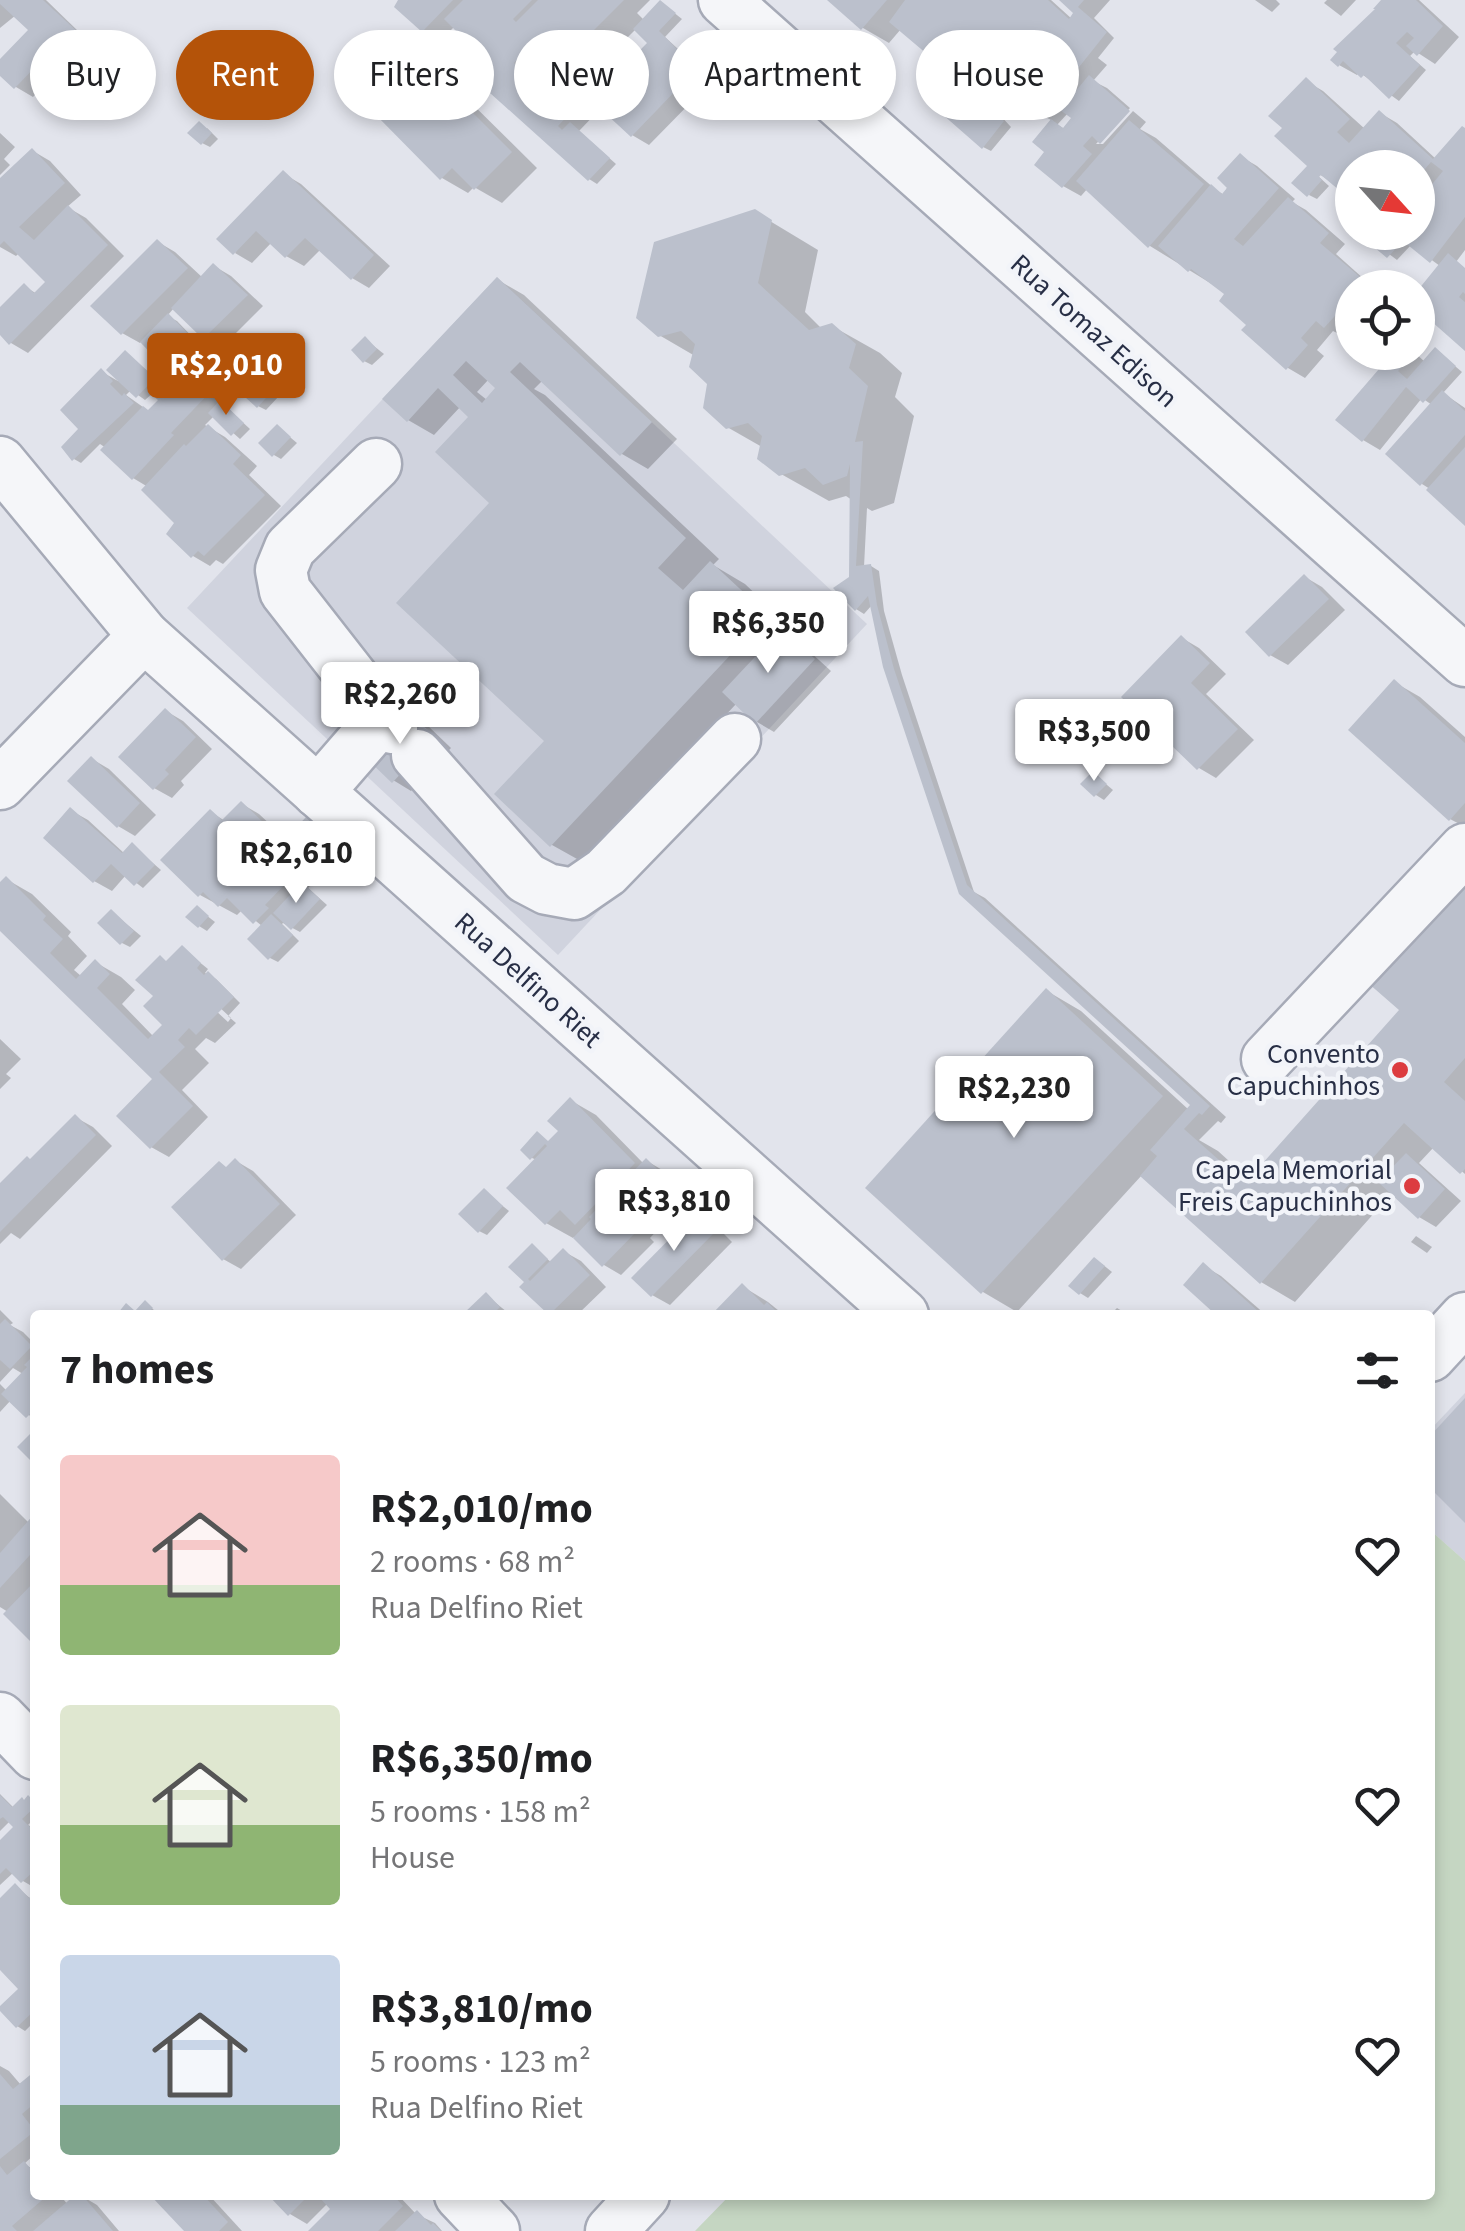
<!DOCTYPE html>
<meta charset="utf-8">
<style>
body{margin:0;font-family:"Source Sans 3",sans-serif;background:#f2f2f2;color:#202124;height:100vh;display:flex;flex-direction:column;font-size:38px;white-space:nowrap}
*{box-sizing:border-box;margin:0}
p{font-size:32px;color:#757577}
.icon{flex:none;width:55px;height:55px;fill:none;stroke:currentColor;stroke-width:2;stroke-linecap:round;stroke-linejoin:round}
.map{position:relative;flex:1;overflow:hidden}
.side{position:absolute;left:30px;top:1310px;width:1405px;height:890px;display:flex;flex-direction:column;background:#fff;border-radius:10px;box-shadow:0 5px 15px #0003}
.side>*{flex:none}
.top-card{position:absolute;left:30px;top:30px;width:1405px;height:90px;display:flex;gap:20px}
.needle{width:65px;rotate:117deg}
.tools{position:absolute;left:1335px;top:150px;display:grid;gap:20px}
.tools a{display:grid;place-items:center;width:100px;height:100px;border-radius:50%;background:#fff;box-shadow:0 5px 15px #0003;font-size:50px}
.price{position:absolute;translate:-50% -85px;padding:0 22px;border-radius:10px;background:#fff;color:#222;font-size:32px;line-height:65px;filter:drop-shadow(0 2px 5px #0008)}
.price::after{content:'';position:absolute;left:50%;top:60px;width:30px;height:22px;margin-left:-15px;background:inherit;clip-path:polygon(0 0,100% 0,50% 100%)}
.price.selected{background:#b45309;color:#fff}
ul{padding:0;list-style:none}
li{display:flex;align-items:center;gap:30px;height:250px;padding:0 30px}
li span{display:grid;place-items:center;flex:none;width:280px;height:200px;border-radius:10px;color:#555}
li>.icon{margin-inline-start:auto}
span .icon{width:120px;height:120px;fill:#fffc;stroke-width:1}
li b{font-size:42px}
h2{display:flex;justify-content:space-between;align-items:center;height:120px;padding:0 30px;font-size:42px}
.pill{padding:0 35px;border-radius:45px;background:#fff;box-shadow:0 5px 15px #0003;font-size:35px;line-height:90px}
.pill.selected{background:#b45309;color:#fff}
.map>svg:first-child{display:block}
</style>
<div class="map">
<svg width="1465" height="2231" viewBox="0 0 1465 2231">
<rect width="100%" height="100%" fill="#e2e4ec"/>
<g fill="#d0d3de">
<path d="M497,277L867,624L558,955L187,608Z"/>
<path d="M1465,1393V1561L1430,1530V1430Z"/>
</g>
<path fill="#c5d6c2" d="M1430,1530L1465,1561V2231H695L730,2195H1430Z"/>
<g fill="#0003" fill-rule="evenodd">
<path d="M0,0H46L110,62L82,90L58,71L33,97L16,87L0,73V63L32,30L16,15L0,28Z"/>
<path d="M401,0H650L637,13L644,20L668,8L682,19L665,37L691,61L679,74L700,93L649,145L632,135L602,107L579,131L616,164L597,184L589,179L455,26L441,40L423,30ZM636,29L651,43L621,73L606,59ZM558,59L565,63L544,84L539,80Z"/>
<path d="M830,0H1051L1072,19L1076,13L1063,0H1110L1094,18L1114,38L1098,58L1107,65L1093,81L1107,88L1130,108L1096,144H1103L1133,111L1146,122L1140,129L1156,138L1215,189L1224,195L1240,156L1257,166L1295,199L1292,202L1306,210L1345,244L1336,254L1374,288H1352V325L1343,336L1333,331L1317,350L1324,356L1305,378L1288,368L1244,330L1250,324L1228,294L1150,246L1088,188L1081,196L1063,186L1048,152L1053,121L1030,109L1014,95L999,114L1011,127L991,151L983,147L956,70L936,58L901,29L889,43L863,28ZM1068,113L1075,118L1065,129L1057,125Z"/>
<path d="M1255,0H1276L1280,4L1272,12Z"/>
<path d="M1327,0H1356L1341,16L1324,3Z"/>
<path d="M1385,0H1419L1459,37L1435,64L1415,51L1410,56L1426,70L1399,101L1359,72L1357,75L1339,65Z"/>
<path d="M423,66L449,81L537,168L502,203L474,187L468,193L442,178L376,112Z"/>
<path d="M1306,81L1323,91L1365,129L1380,113L1397,123L1436,159L1465,130V250L1456,262L1465,269V348L1429,304L1418,294L1440,266L1411,245L1397,260L1360,232H1418V192L1424,196L1427,192L1418,187V168H1352V195L1319,174L1318,176L1329,186L1317,199L1309,195L1317,174L1285,127Z"/>
<path d="M207,128L218,139L210,147L202,143Z"/>
<path d="M0,133L15,147L4,159L10,165L0,175Z"/>
<path d="M33,151L50,161L81,195L67,207L86,218L124,256L28,353L11,343L0,332V311L24,286L37,294L49,282L19,253L16,256L0,247V182Z"/>
<path d="M284,174L301,184L390,266L369,288L352,278L321,249L304,266L286,256L272,242L252,263L235,253Z"/>
<path d="M1352,210V227L1344,220Z"/>
<path d="M755,212L818,250L805,312L822,329L832,326L880,353L902,373L895,397L914,416L894,503L872,511L867,508L864,567L871,566L879,571L884,611L902,675L974,892L985,898L1226,1117L1221,1123L1218,1121L1199,1140L1218,1151L1251,1181L1403,1010L1465,874V1174L1434,1147L1419,1163L1461,1201L1436,1227L1419,1217L1393,1192L1295,1302L1261,1282L1142,1175L1017,1312L983,1292L868,1188L1047,991L1081,1011L1189,1110L1193,1105L961,893L872,605L864,614L856,609L852,578V500L846,496L829,501L781,474L762,447L727,427L710,383L695,356L659,335Z"/>
<path d="M158,242L175,252L203,278L214,266L231,276L263,306L221,348L204,337L174,308L167,316L177,321L202,347L186,363L202,372L230,399L224,405L250,429L240,439L214,416L205,425L225,437L257,466L249,475L281,506L223,564L216,560L210,566L193,556L169,534L178,522L148,487L133,478L106,448L100,444L81,463L74,459L79,432L102,372L118,381L126,353L163,385L176,372L169,368L142,341L140,343L122,333ZM131,390L145,400L153,393L161,400L150,412L126,395Z"/>
<path d="M498,280L524,295L677,439L648,469L622,454L543,380L534,389L545,395L719,559L713,565L745,584L800,636L797,640L831,671L774,732L757,722L737,703L586,864L552,845L547,741L472,417L461,406L434,435L408,420ZM489,379L499,388L487,400L477,392Z"/>
<path d="M365,339L384,354L372,365L364,361Z"/>
<path d="M1436,350L1462,372L1443,393L1465,408V523L1430,489L1422,484L1432,405L1422,398L1380,450L1363,440L1339,419L1414,352L1425,362Z"/>
<path d="M252,372L262,379L264,377L271,381L277,387L274,391L280,395L266,410L258,406Z"/>
<path d="M278,427L297,443L281,459L274,455Z"/>
<path d="M1305,577L1322,587L1345,610L1288,665L1270,655Z"/>
<path d="M1182,638L1199,648L1226,674L1206,694L1254,740L1216,778L1199,768L1125,697Z"/>
<path d="M1394,682L1420,697L1465,737V827L1450,819Z"/>
<path d="M166,711L183,721L212,749L181,781L184,785L172,798L154,788Z"/>
<path d="M408,714L426,724L451,748L411,791L393,780Z"/>
<path d="M92,759L109,769L156,815L135,836L118,826Z"/>
<path d="M1094,774L1113,790L1104,800L1096,795Z"/>
<path d="M242,804L259,814L287,840L307,819L324,831L310,846L330,865L308,888L327,905L300,932L283,923L282,924L299,941L278,962L270,958L262,926L242,910L237,915L200,895L211,812L225,821Z"/>
<path d="M70,810L88,820L125,854L133,846L161,870L143,888L126,875L112,891L94,881Z"/>
<path d="M6,879L32,894L71,932L68,936L87,956L74,970L81,976L95,962L121,977L135,990L122,1004L154,1037L173,1034L156,996L168,962L182,948L208,969L205,973L216,979L240,1003L228,1016L236,1023L215,1043L206,1038L195,1049L209,1063L182,1090L208,1117L169,1157L151,1147L156,1079L0,927V885ZM175,966L231,1018L228,1022L172,970Z"/>
<path d="M197,908L215,922L207,931L199,926Z"/>
<path d="M112,912L141,936L130,947L122,943Z"/>
<path d="M0,1039L21,1059L6,1074L11,1078L0,1089Z"/>
<path d="M570,1100L596,1115L644,1164L647,1161L664,1171L694,1201L668,1227L663,1224L650,1238L654,1242L621,1275L604,1265L574,1237L573,1238L546,1223L537,1160L532,1158L537,1134L550,1143L561,1131Z"/>
<path d="M75,1117L93,1127L112,1146L20,1239L11,1233L0,1244V1187L31,1161Z"/>
<path d="M236,1161L253,1171L296,1215L241,1269L223,1259L228,1169Z"/>
<path d="M484,1191L509,1211L487,1235L479,1231Z"/>
<path d="M698,1215L715,1225L732,1242L670,1305L652,1295Z"/>
<path d="M1416,1236L1432,1247L1427,1253L1411,1242Z"/>
<path d="M532,1246L552,1263L563,1251L581,1261L606,1287L577,1315H552L528,1282L512,1267Z"/>
<path d="M1102,1264L1112,1272L1088,1298L1080,1293Z"/>
<path d="M1204,1266L1221,1276L1266,1315H1220Z"/>
<path d="M742,1286L768,1302L784,1315H715Z"/>
<path d="M486,1295L507,1312L504,1315H466Z"/>
<path d="M145,1303L159,1314L124,1315L137,1313Z"/>
<path d="M1117,1308L1129,1315H1110Z"/>
<path d="M0,1310L13,1323L10,1325L23,1332L35,1344V1420L11,1400L0,1412V1384L7,1391L23,1374L13,1368L0,1382Z"/>
<path d="M0,1494L29,1523L35,1516V1642L8,1612L0,1607Z"/>
<path d="M0,1794L14,1808L29,1798L35,1802V1818L28,1825L35,1829V1888L23,1881L14,1872L0,1885V1843L17,1827L10,1821L0,1831Z"/>
<path d="M15,1886L31,1899L35,1895V2021L25,2031L17,2026L22,1989L0,1967V1901Z"/>
<path d="M0,2066L9,2071L21,2085L35,2074V2154L24,2164L35,2170V2195H60L68,2205L80,2195L97,2205L119,2231H0Z"/>
<path d="M155,2195H209L242,2231H187Z"/>
<path d="M271,2195H398L416,2214L435,2223L442,2231H311L333,2209L328,2203L307,2224L290,2214Z"/>
</g>
<g fill="#bbc0cc" fill-rule="evenodd">
<path d="M0,0H43L104,56L73,88L42,60L14,89L0,76V59L28,30L0,4Z"/>
<path d="M398,0H453L422,32L394,7Z"/>
<path d="M463,0H532L513,19L516,22L538,0H624L583,41L612,68L558,126L562,130L570,122L610,158L588,181L450,57L465,40L444,19ZM535,41L556,60L574,41L579,44L539,86L514,63Z"/>
<path d="M660,0L676,13L659,31L684,56L671,70L684,82L631,137L591,100L647,43L633,29Z"/>
<path d="M827,0H887L861,30Z"/>
<path d="M905,0H1048L1069,19L1073,13L1059,0H1084L1078,7L1107,32L1040,116L1031,109L1028,111L1006,90L1043,48L1034,39L983,102L1004,121L982,149L926,100L970,49L955,36L934,60L889,22Z"/>
<path d="M1381,0H1416L1443,26L1417,56L1406,46L1414,38L1407,32L1396,43L1420,65L1389,99L1364,75L1361,78L1343,61L1338,67L1330,60L1337,52L1333,49L1375,9H1373Z"/>
<path d="M422,62L512,152L474,190L452,168L440,180L373,112Z"/>
<path d="M1089,75L1130,111L1100,144L1092,136L1083,146L1092,154L1062,188L1034,165L1044,152L1032,142L1051,119L1063,128L1071,118L1060,110Z"/>
<path d="M1306,77L1350,119L1337,132L1349,143L1379,110L1433,159L1462,126L1465,128V217L1430,263L1403,241L1387,258L1356,232H1418V191L1423,195L1443,171L1431,162L1418,177V168H1352V176L1339,190L1321,175L1319,177L1322,180L1307,197L1291,183L1307,166L1274,136L1282,128L1268,116Z"/>
<path d="M1129,120L1204,184L1148,248L1076,181Z"/>
<path d="M199,121L212,133L201,145L187,133Z"/>
<path d="M32,148L65,183L19,227L34,240L68,205L108,245L9,345L0,335V307L24,283L34,293L45,282L4,241L0,245V178Z"/>
<path d="M1240,153L1279,188L1234,239L1243,246L1288,197L1329,233L1320,243L1366,282L1361,288H1352V297L1324,328L1316,321L1301,338L1308,345L1286,370L1241,330L1246,325L1219,301L1224,294L1191,269L1188,272L1158,246L1211,184L1222,194L1227,188L1217,178Z"/>
<path d="M283,170L374,255L351,280L305,238L285,258L256,231L233,255L216,239Z"/>
<path d="M755,209L772,220L758,283L809,330L832,323L856,344L849,368L868,386L855,442L863,441L856,566L871,564L877,605L894,669L967,885L1210,1106L1202,1115L1199,1113L1184,1129L1245,1183L1399,1010L1368,983L1465,870V1058L1444,1082L1465,1101V1169L1460,1174L1404,1123L1260,1284L1140,1176L1157,1156L1150,1150L1190,1105L959,894L883,667L868,596L855,611L833,588L849,577L850,464L847,476L823,485L805,468L779,476L757,459L762,436L748,423L726,429L703,408L707,384L689,367L695,344L681,331L658,337L636,318L654,242Z"/>
<path d="M157,239L188,268L121,335L90,306Z"/>
<path d="M1448,253L1465,268V294L1463,292L1459,297L1465,302V351L1422,313L1427,306L1418,297V290Z"/>
<path d="M213,263L248,295L203,339L171,308Z"/>
<path d="M497,277L652,422L620,456L520,362L510,372L686,538L658,568L683,590L710,561L768,615L550,847L494,794L544,741L396,603L489,503L435,452L468,417L438,388L407,422L382,399ZM466,361L495,388L482,403L453,375Z"/>
<path d="M168,313L196,342L167,370L140,342Z"/>
<path d="M365,336L377,349L363,363L351,350Z"/>
<path d="M1435,347L1456,366L1423,403L1406,387L1362,442L1335,420L1379,369L1375,366L1388,352H1414L1398,371L1407,379Z"/>
<path d="M125,350L155,378L136,398L106,370Z"/>
<path d="M184,359L214,388L171,433L174,435L132,480L100,450L143,406L148,410L158,400L151,394Z"/>
<path d="M101,368L113,381L110,384L122,396L124,393L134,403L72,461L61,447L78,429L60,410Z"/>
<path d="M252,369L259,378L263,374L271,382L268,385L273,390L257,408L234,387Z"/>
<path d="M1442,390L1465,411V435L1420,486L1385,454Z"/>
<path d="M220,400L244,423L231,436L208,413Z"/>
<path d="M208,424L241,455L233,464L265,495L204,556L198,551L191,558L166,534L174,523L141,490L184,444L186,446Z"/>
<path d="M277,424L291,437L272,457L258,443Z"/>
<path d="M1465,447V526L1426,490Z"/>
<path d="M1304,574L1329,599L1269,657L1245,632Z"/>
<path d="M782,628L815,659L755,724L722,692Z"/>
<path d="M1181,635L1210,663L1191,683L1238,729L1197,770L1121,697Z"/>
<path d="M1394,679L1465,743V803L1449,821L1348,730Z"/>
<path d="M165,708L196,737L165,770L169,774L153,790L118,757Z"/>
<path d="M408,711L435,737L392,783L365,757Z"/>
<path d="M91,756L140,803L117,828L67,781Z"/>
<path d="M1093,771L1107,784L1094,797L1080,784Z"/>
<path d="M241,801L283,841L307,816L317,826L302,842L315,853L265,905L269,908L253,924L227,898L218,907L203,892L198,897L160,860L210,809L222,820Z"/>
<path d="M70,807L122,853L132,842L155,865L134,886L111,864L93,883L43,838Z"/>
<path d="M6,876L46,916L43,920L63,939L50,953L76,979L95,959L110,974L97,988L148,1039L162,1025L143,1006L153,996L135,980L160,955L166,961L182,945L201,963L197,968L204,975L208,971L234,997L196,1035L189,1028L178,1040L185,1047L159,1072L193,1106L150,1149L116,1116L152,1079L0,931V882Z"/>
<path d="M302,882L320,899L291,930L273,913Z"/>
<path d="M197,905L209,916L198,928L185,917Z"/>
<path d="M111,909L134,931L120,945L97,923Z"/>
<path d="M271,914L293,935L268,960L247,939Z"/>
<path d="M1046,988L1163,1096L981,1294L865,1188Z"/>
<path d="M570,1097L635,1163L575,1225L560,1210L545,1225L506,1188L547,1146L545,1144L530,1160L520,1150L537,1131L548,1141L558,1131L547,1121Z"/>
<path d="M75,1114L96,1135L0,1232V1183L27,1156L30,1159Z"/>
<path d="M1406,1153L1445,1189L1418,1219L1378,1182Z"/>
<path d="M235,1158L280,1204L222,1261L171,1207L219,1161L226,1167Z"/>
<path d="M646,1158L678,1190L649,1219L644,1216L634,1227L638,1230L602,1267L573,1238L591,1219L589,1217Z"/>
<path d="M484,1188L503,1206L478,1233L458,1214Z"/>
<path d="M697,1211L716,1231L651,1297L631,1278Z"/>
<path d="M532,1243L548,1259L528,1279L530,1281L563,1248L590,1275L549,1315L519,1287L524,1282L508,1267Z"/>
<path d="M1094,1257L1105,1266L1079,1295L1068,1286Z"/>
<path d="M1203,1262L1259,1312L1256,1315H1216L1183,1285Z"/>
<path d="M742,1283L764,1305L767,1302L780,1315H711Z"/>
<path d="M486,1292L500,1307L492,1315H462Z"/>
<path d="M145,1300L153,1308L146,1315H120L118,1313L126,1303L135,1311Z"/>
<path d="M5,1319L32,1346L10,1369L0,1360V1324Z"/>
<path d="M35,1354V1409L26,1418L1,1394L27,1367L24,1365Z"/>
<path d="M1465,1398V1523L1430,1488V1436Z"/>
<path d="M35,1429V1465L17,1447Z"/>
<path d="M35,1513V1560L30,1555L0,1588V1553Z"/>
<path d="M35,1581V1638L31,1642L3,1614Z"/>
<path d="M0,1795L12,1807L22,1797L24,1800L28,1795L35,1802V1807L22,1819L35,1832V1870L21,1883L6,1868L0,1874V1840L13,1827L3,1817L0,1819Z"/>
<path d="M15,1883L29,1898L35,1892V1973L33,1975L35,1976V2010L16,2028L0,2011V2006L18,1989L0,1970V1898Z"/>
<path d="M35,2071V2103L22,2114L35,2131L0,2159V2074L13,2089Z"/>
<path d="M24,2161L35,2174V2195H48L12,2226L17,2231H0V2166L7,2175Z"/>
<path d="M75,2195H82L113,2231H33Z"/>
<path d="M150,2195H203L228,2222L219,2231H184Z"/>
<path d="M268,2195H309L288,2216Z"/>
<path d="M317,2195H393L403,2206L378,2231H308L330,2209Z"/>
<path d="M417,2210L431,2225L433,2223L441,2231H395Z"/>
</g>
<g fill="none" stroke-linecap="round" stroke-linejoin="round">
<defs>
<g id="minor">
<path d="M724,0L1465,661"/>
<path d="M0,462L144,636L903,1315"/>
<path d="M376,464L290,548L281,570L285,591L392,728"/>
<path d="M417,755L526,878L547,889L574,894L606,872L735,739"/>
<path d="M0,784L144,636"/>
<path d="M318,792L383,717"/>
<path d="M1267,1059L1465,849"/>
<path d="M1430,1356L1465,1318"/>
<path d="M0,1718L35,1754"/>
<path d="M460,2195L494,2231"/>
<path d="M611,2231L644,2195"/>
</g>
</defs>
<use href="#minor" stroke="#a6aab7" stroke-width="55"/>
<use href="#minor" stroke="#f5f6f9" stroke-width="50"/>
</g>
<g fill="#dc3c40" stroke="#f2f4f9" stroke-width="4">
<circle cx="1400" cy="1070" r="10"/>
<circle cx="1412" cy="1186" r="10"/>
</g>
<g text-anchor="middle" dominant-baseline="central" stroke-width="9" stroke-linejoin="round" paint-order="stroke">
<g font-size="28" fill="#282f46" stroke="#f2f4f9">
<text transform="translate(1094 331) rotate(42)">Rua Tomaz Edison</text>
<text transform="translate(528 980) rotate(42)">Rua Delfino Riet</text>
</g>
<g font-size="28" fill="#282f46" stroke="#f2f4f9" text-anchor="end">
<text x="1380" y="1054">Convento<tspan x="1380" dy="32">Capuchinhos</tspan></text>
<text x="1392" y="1170">Capela Memorial<tspan x="1392" dy="32">Freis Capuchinhos</tspan></text>
</g>
</g>
</svg>
<div class="tools">
<a><svg class="needle" viewBox="-14 -14 28 28"><path d="M0-13l5 13h-10z" fill="#e53935"/><path d="M0 13l5-13h-10z" fill="#757577"/></svg></a>
<a><svg class="icon" aria-label="locate" viewBox="0 0 24 24"><circle cx="12" cy="12" r="6"/><path d="M12 2v4M12 18v4M2 12h4M18 12h4"/></svg></a>
</div>
<b class="price selected" style="left:226px;top:418px">R$2,010</b>
<b class="price" style="left:768px;top:676px">R$6,350</b>
<b class="price" style="left:400px;top:747px">R$2,260</b>
<b class="price" style="left:1094px;top:784px">R$3,500</b>
<b class="price" style="left:296px;top:906px">R$2,610</b>
<b class="price" style="left:1014px;top:1141px">R$2,230</b>
<b class="price" style="left:674px;top:1254px">R$3,810</b>
<div class="top-card">
<a class="pill">Buy</a>
<a class="pill selected">Rent</a>
<a class="pill">Filters</a>
<a class="pill">New</a>
<a class="pill">Apartment</a>
<a class="pill">House</a>
</div>
<section class="side">
<h2>7 homes<svg class="icon" aria-label="filters" viewBox="0 0 24 24"><path d="M4 7h16M4 17h16"/><circle cx="9" cy="7" r="2"/><circle cx="15" cy="17" r="2"/></svg></h2>
<ul>
<li><span style="background:linear-gradient(#f6c9c9 65%,#8fb573 0)"><svg class="icon" aria-label="home" viewBox="0 0 24 24"><path d="M3 11l9-7 9 7M6 9v11h12V9"/></svg></span><div><b>R$2,010/mo</b><p>2 rooms · 68 m²</p><p>Rua Delfino Riet</p></div><svg class="icon" aria-label="heart" viewBox="0 0 24 24"><path d="M12 20l-8-8c-3-5 5-10 8-4 3-6 11-1 8 4z"/></svg></li>
<li><span style="background:linear-gradient(#dfe7d0 60%,#8fb573 0)"><svg class="icon" aria-label="home" viewBox="0 0 24 24"><path d="M3 11l9-7 9 7M6 9v11h12V9"/></svg></span><div><b>R$6,350/mo</b><p>5 rooms · 158 m²</p><p>House</p></div><svg class="icon" aria-label="heart" viewBox="0 0 24 24"><path d="M12 20l-8-8c-3-5 5-10 8-4 3-6 11-1 8 4z"/></svg></li>
<li><span style="background:linear-gradient(#c9d6e8 75%,#7fa58c 0)"><svg class="icon" aria-label="home" viewBox="0 0 24 24"><path d="M3 11l9-7 9 7M6 9v11h12V9"/></svg></span><div><b>R$3,810/mo</b><p>5 rooms · 123 m²</p><p>Rua Delfino Riet</p></div><svg class="icon" aria-label="heart" viewBox="0 0 24 24"><path d="M12 20l-8-8c-3-5 5-10 8-4 3-6 11-1 8 4z"/></svg></li>
</ul>
</section>
</div>
